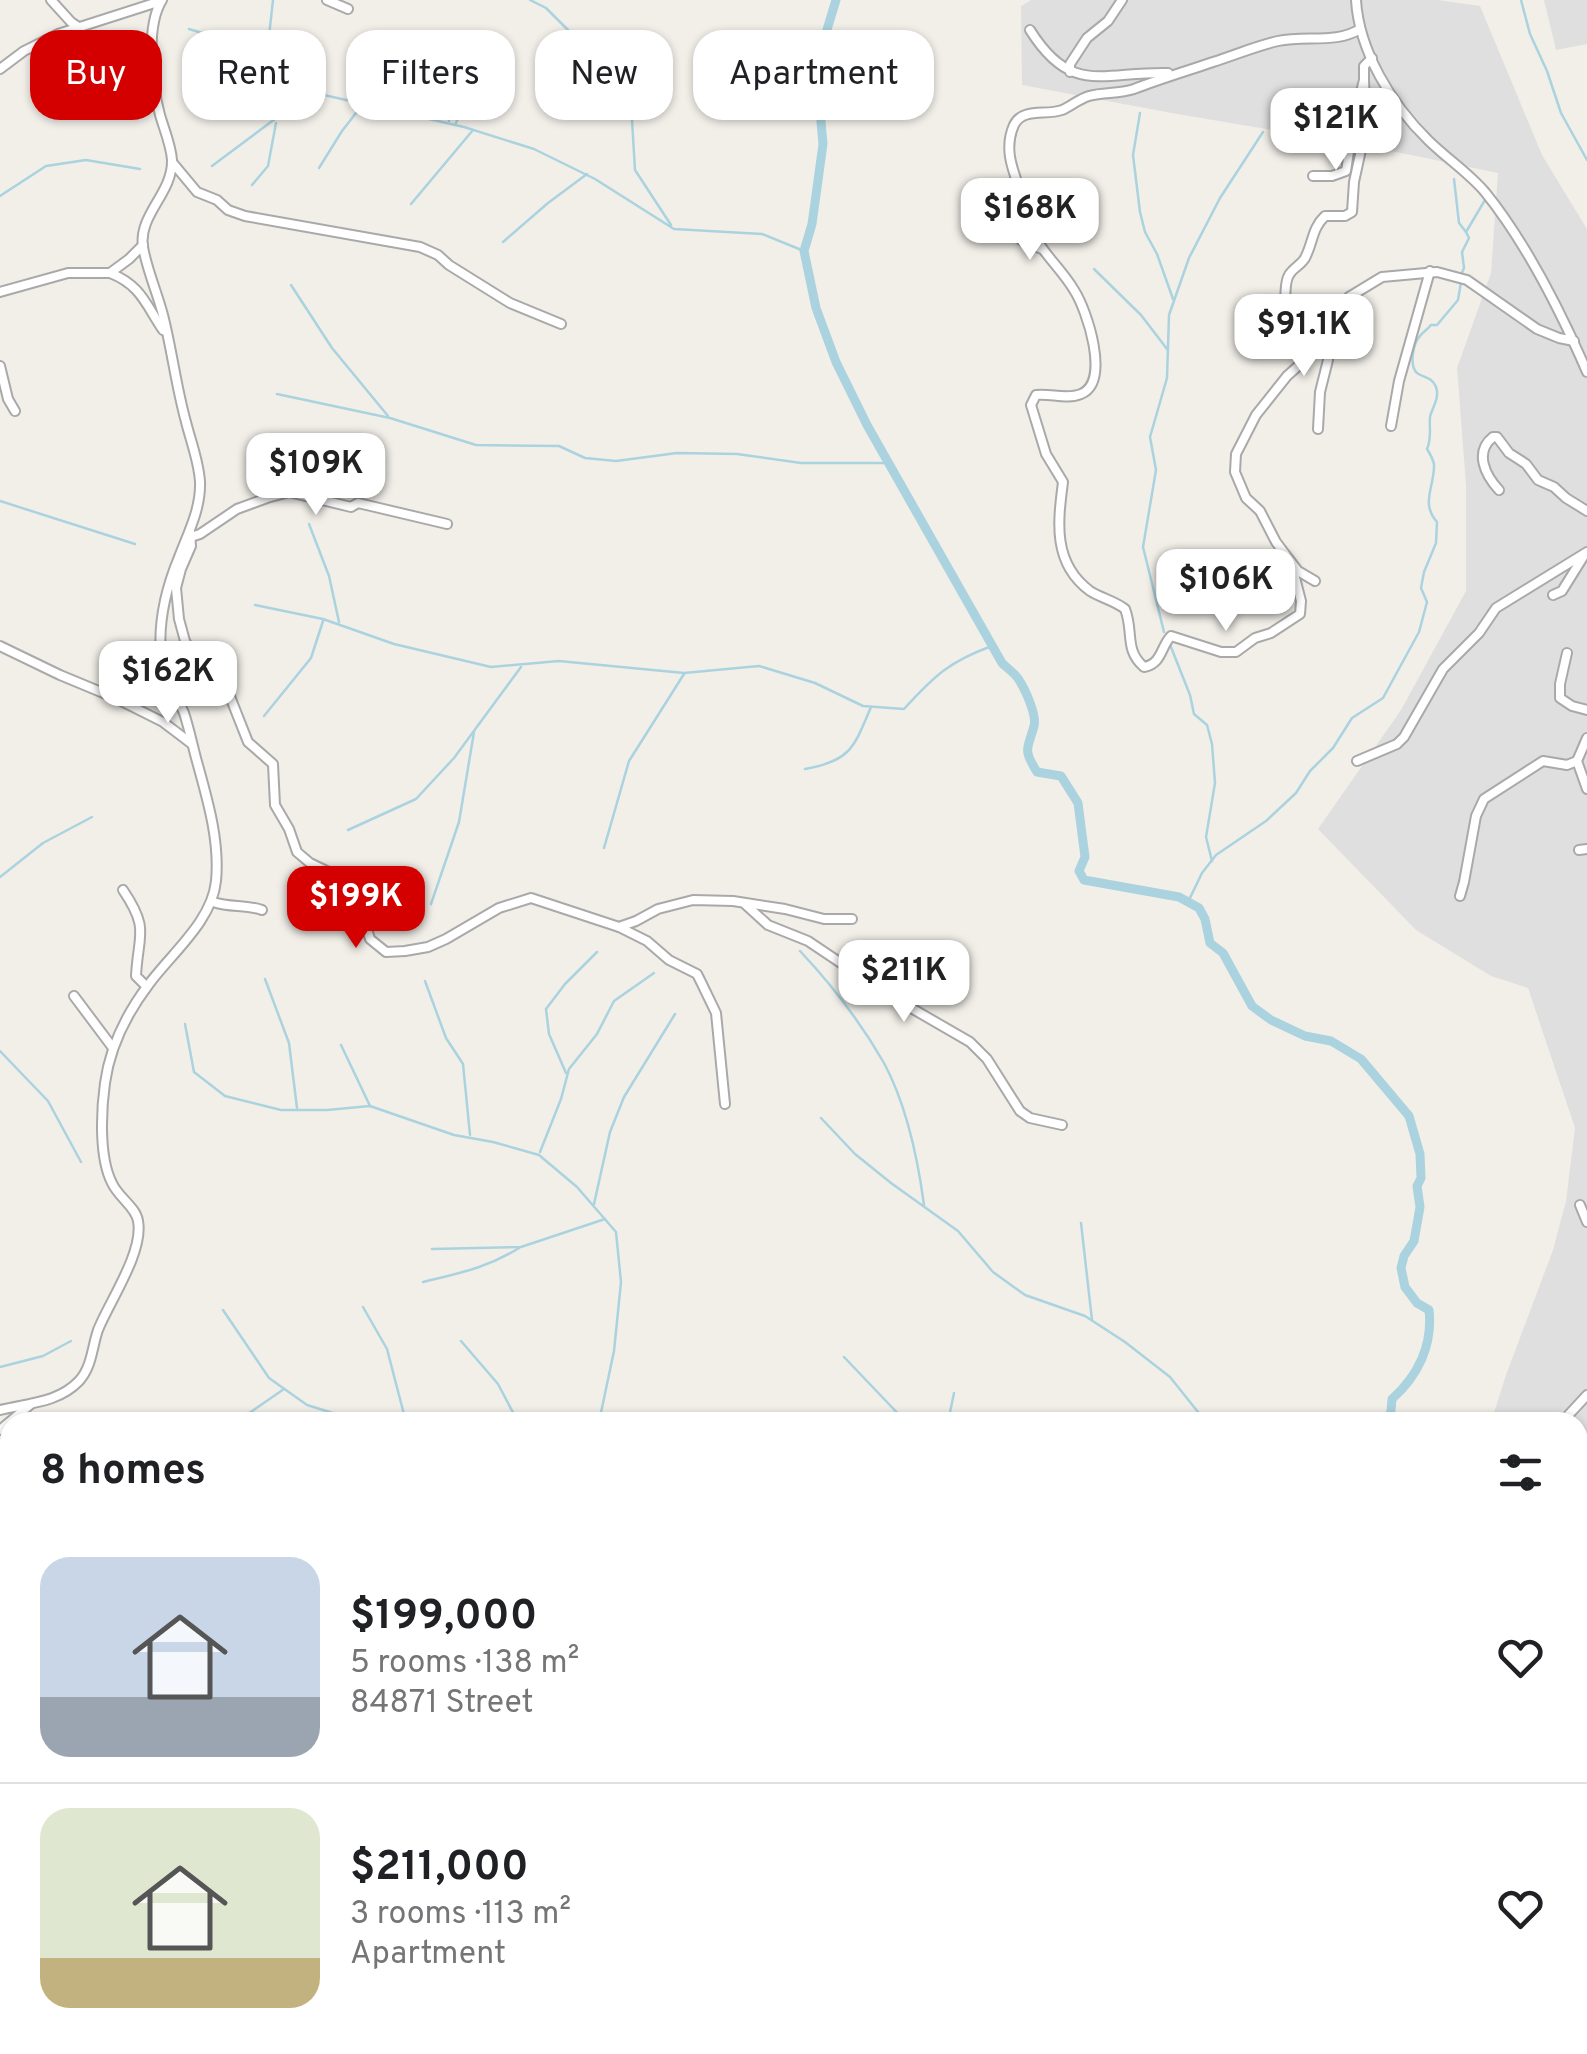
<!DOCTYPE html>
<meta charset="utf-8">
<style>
body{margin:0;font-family:Overpass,sans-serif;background:#f2f2f2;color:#202124;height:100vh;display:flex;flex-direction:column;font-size:38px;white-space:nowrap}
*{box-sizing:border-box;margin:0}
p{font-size:32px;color:#757577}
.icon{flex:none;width:55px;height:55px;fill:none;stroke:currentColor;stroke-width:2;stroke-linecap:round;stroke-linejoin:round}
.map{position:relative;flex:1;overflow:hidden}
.sheet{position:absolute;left:0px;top:1412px;width:1588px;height:642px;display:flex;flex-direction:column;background:#fff;border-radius:30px 30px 0 0;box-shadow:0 2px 8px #0004}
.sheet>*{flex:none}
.guide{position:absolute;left:30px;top:30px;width:1000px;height:90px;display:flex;gap:20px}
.price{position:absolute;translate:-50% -85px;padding:0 22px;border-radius:20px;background:#fff;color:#222;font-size:32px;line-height:65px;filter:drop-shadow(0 2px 5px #0008)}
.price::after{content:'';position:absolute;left:50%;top:60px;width:30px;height:22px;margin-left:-15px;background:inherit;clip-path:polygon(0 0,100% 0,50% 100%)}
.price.active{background:#d40000;color:#fff}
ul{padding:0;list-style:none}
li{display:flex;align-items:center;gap:30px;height:250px;padding:0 40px}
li+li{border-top:2px solid #e0e0e0}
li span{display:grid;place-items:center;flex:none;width:280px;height:200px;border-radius:30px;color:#555}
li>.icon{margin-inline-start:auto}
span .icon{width:120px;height:120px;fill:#fffc;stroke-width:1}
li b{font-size:42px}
h2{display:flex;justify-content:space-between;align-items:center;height:120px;padding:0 40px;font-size:42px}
.pill{padding:0 35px;border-radius:30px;background:#fff;box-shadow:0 2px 8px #0004;font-size:35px;line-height:90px}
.pill.active{background:#d40000;color:#fff}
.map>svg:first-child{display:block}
</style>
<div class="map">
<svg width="1587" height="2054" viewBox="0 0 1587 2054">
<rect width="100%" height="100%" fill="#f2efe9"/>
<g fill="#e0dfdf">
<path d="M1031,0H1438L1480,6L1542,155L1587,229V1502L1578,1508V1422H1491L1506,1375L1553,1250L1566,1201L1575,1128L1528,988L1491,976L1416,930L1318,829L1401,710L1466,591V485L1457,368L1491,273L1498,173L1372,147L1177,114L1022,85L1021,6Z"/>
<path d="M1544,0H1587V44L1556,50Z"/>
<path d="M1587,1667V2054H1505L1483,2045H1578V1680Z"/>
</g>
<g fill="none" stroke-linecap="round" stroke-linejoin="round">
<g stroke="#aad3df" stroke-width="2.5">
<path d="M530,0L546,8L579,41L615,66L630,87L635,170L671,225"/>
<path d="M1521,0L1530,34L1547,71L1561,113L1587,160"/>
<path d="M189,29L238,44L311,92L464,127L534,149L595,179L674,229L762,234L804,251"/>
<path d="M448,52L449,121"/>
<path d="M266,63L273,0"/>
<path d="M189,89L236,46"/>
<path d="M1140,113L1133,155L1140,212L1145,232L1157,254L1173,299"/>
<path d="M455,125L479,73"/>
<path d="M212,166L311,92"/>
<path d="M319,168L342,131L363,104"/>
<path d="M1454,179L1459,223L1466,232"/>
<path d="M252,185L268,166L276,123"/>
<path d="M0,196L46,166L86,160L140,169"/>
<path d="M411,204L473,130"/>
<path d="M503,242L548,203L587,174"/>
<path d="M1094,269L1141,315L1167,349"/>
<path d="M1461,275L1464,268L1462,252L1469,238L1466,232L1485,200"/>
<path d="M291,285L332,348L388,416"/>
<path d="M277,394L390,418L476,445L559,446L585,458L616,461L677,453L737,454L801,463H889"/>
<path d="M0,501L135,544"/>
<path d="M309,524L329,576L339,622"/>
<path d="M255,605L323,619L394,644L491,667L559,661L684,673L759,666L815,683L863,706L904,709C934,676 950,661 992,646"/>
<path d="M1164,632L1143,547L1156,470L1150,437L1167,378L1169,315L1189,258L1220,198L1263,132"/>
<path d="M1169,642L1190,695L1194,714L1207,725L1212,744L1215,783L1206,837L1212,861"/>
<path d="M264,716L311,658L323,621"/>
<path d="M805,769C851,761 854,747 871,707"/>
<path d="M348,830L416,799L454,758L521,667"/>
<path d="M604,848L629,761L684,674"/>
<path d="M0,877L43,843L92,817"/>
<path d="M1188,902L1202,873L1216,855L1266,821L1296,793L1310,771L1333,748L1352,718L1383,698L1419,632L1427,602L1421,588L1424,572L1436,543L1437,522C1420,503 1435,486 1434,464C1433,460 1429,452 1427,449C1432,438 1429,429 1430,417C1432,408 1440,398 1436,387C1432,377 1424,378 1417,373C1409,366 1413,343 1420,336C1423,332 1428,329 1431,325H1437L1458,300L1461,282"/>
<path d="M431,904L459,822L474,732"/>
<path d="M800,951C832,985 861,1023 884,1063C906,1104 918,1160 924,1205"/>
<path d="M265,979L289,1043L297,1108"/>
<path d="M425,981L446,1038L463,1064L470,1135"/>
<path d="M185,1024L194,1072L225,1096L281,1110H327L370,1106L454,1135L493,1142L539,1155L577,1187L616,1232L621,1282L614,1351L599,1422"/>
<path d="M341,1045L370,1106"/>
<path d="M0,1051L48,1101L81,1162"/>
<path d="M566,1073L549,1034L546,1009L565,984L597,952"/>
<path d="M821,1118L855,1154L891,1183L958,1231L993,1272L1025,1295L1085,1316L1125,1342L1170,1377L1206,1422"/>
<path d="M540,1152L561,1099L569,1069L597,1034L614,1001L654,973"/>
<path d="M594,1204L610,1132L624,1097L675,1014"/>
<path d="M1081,1223L1092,1320"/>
<path d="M432,1249L521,1247L605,1219"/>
<path d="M423,1282C460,1273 487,1268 519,1248"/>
<path d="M363,1307L387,1349L406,1422"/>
<path d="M223,1310L269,1378L307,1405L362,1422"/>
<path d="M461,1341L498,1384L518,1422"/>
<path d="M844,1357L906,1422"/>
<path d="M0,1367L43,1356L71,1341"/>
<path d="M227,1422L242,1418L284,1389"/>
<path d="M948,1422L954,1393"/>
<path d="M0,1506L10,1504"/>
<path d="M1578,1541L1587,1533"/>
<path d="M0,1768L10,1757"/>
<path d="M0,1852L10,1854"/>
<path d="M0,1998H10"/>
<path d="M181,2045L189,2054"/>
<path d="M627,2045L640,2050L643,2054"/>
<path d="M1433,2045L1441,2054"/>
<path d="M215,2054L221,2045"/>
<path d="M694,2054L698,2045"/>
<path d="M1090,2054L1093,2045"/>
</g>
<g stroke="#aad3df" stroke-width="9">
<path d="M836,0L816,66L823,144L812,224L804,251L816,308L836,362L867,425L1002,663C1007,668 1016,674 1019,680C1025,689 1037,715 1034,726C1028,749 1022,748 1037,772L1061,776L1078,803L1085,857L1079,871L1084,880L1179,897L1199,908L1205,919L1210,943L1223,953L1252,1006L1271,1020L1305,1036L1331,1041L1361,1059L1409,1116L1420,1154L1421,1178L1417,1186L1420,1207L1414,1241L1404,1256L1401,1268L1405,1287L1417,1303L1429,1310C1433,1345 1418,1376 1392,1399L1391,1411L1386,1422"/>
<path d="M1371,2045L1375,2054"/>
</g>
<defs>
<g id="minor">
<path d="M51,0L71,22L80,28"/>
<path d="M327,0L348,9"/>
<path d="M1356,0C1359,51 1392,105 1428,140C1446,158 1468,172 1485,192C1527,244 1560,310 1587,372"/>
<path d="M1030,30C1072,97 1104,71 1168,73"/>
<path d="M0,69L24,51L58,34L161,1"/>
<path d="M1070,72V64L1087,38L1108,21L1122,0"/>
<path d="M172,162L197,192L217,200L228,210L245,216L420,247L438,255L449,265L510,303L561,324"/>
<path d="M1313,176H1332L1346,171L1354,119L1364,80V66L1372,58"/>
<path d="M989,216L1026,243L1042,249"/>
<path d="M110,273C141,285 146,305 163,330"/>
<path d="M0,292L68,273H110L129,259L143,245"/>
<path d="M1325,342C1295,339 1281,329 1285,298C1286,291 1285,281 1289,275C1293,268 1301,265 1305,258C1313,243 1312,228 1325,216H1345L1352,212L1354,182L1366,127L1364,80"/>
<path d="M0,366L8,399L15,411"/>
<path d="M1391,426L1399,381L1430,271"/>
<path d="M1318,429L1320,392L1328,360L1330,334"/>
<path d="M1499,490C1485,475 1474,452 1493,437H1497L1509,453L1526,464L1538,480L1554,487L1566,498L1587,511"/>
<path d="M190,533L191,546L181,569L176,588L179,619L185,641L190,650L206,661L227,689L248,742L273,764L275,805L289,829L297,852L310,863L337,876L346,885L362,913L370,939L386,952L405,951L428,947L446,939L499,908L531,898L619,927L647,941L669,960L697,974L701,982L716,1013L725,1104"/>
<path d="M191,537L200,534L237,509L267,498L289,492L351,507L358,503L447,524"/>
<path d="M1291,562L1301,601L1300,614L1271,633L1255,638L1236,652H1221L1171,636C1161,646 1162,664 1144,667C1124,650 1134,632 1125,609C1115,601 1101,598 1090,591C1052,563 1058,521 1063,482L1046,454L1031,405L1036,395C1050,393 1067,400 1081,394C1111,382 1087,310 1074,290C1061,268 1040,251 1030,228C1027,221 1027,214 1025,206C1018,179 1001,154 1014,125C1023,107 1046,116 1062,110C1071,106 1079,99 1089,96C1104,92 1119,94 1134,89C1160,79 1187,71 1213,62C1235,55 1256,46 1278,41C1306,35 1336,44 1360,29"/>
<path d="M1315,581L1298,571L1291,562L1276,542L1260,511L1246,498L1235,472L1236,454L1256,415L1287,376L1325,342L1349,297L1382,277L1437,272L1467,280L1537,329L1559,338L1574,341"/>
<path d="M1553,595L1562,591L1585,554"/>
<path d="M0,646L60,675L113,697L163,722L192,744"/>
<path d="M1567,653L1560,684V698L1572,706L1587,710"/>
<path d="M1587,738L1577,761L1587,789"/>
<path d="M1357,761L1397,744L1404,737L1443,669L1479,633L1496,608L1587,552"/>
<path d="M1579,850L1587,849"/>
<path d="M123,890C150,930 138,934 136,976L146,986"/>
<path d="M1460,896L1464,882L1476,816L1484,799L1543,761L1567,765L1577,761"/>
<path d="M213,902C231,908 245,904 262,910"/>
<path d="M745,904L768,925L808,941L887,994L970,1042L987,1059L1020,1111L1030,1118L1062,1125"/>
<path d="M619,927L636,921L658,909L693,900L733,901L785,909L824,919H852"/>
<path d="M74,996L113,1048"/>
<path d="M1580,1205L1587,1222"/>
<path d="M0,1410C28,1403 58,1403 79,1381C92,1367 92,1347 98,1330C109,1302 144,1252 138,1221C136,1207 118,1197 112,1183C99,1158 101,1111 105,1083C110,1047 127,1013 149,984C172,953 212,921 216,881C220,840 207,798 196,758C192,743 189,728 184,713C176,694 163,677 161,656C158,622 166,588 179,557C188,533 201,509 200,482C199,462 191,442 186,422C176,386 172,350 163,315C157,292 147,270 143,247C138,215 173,193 172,160C171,145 164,129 160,115C152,85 145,27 162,0"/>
<path d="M1562,1422L1587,1395"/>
<path d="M0,1430L31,1404"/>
<path d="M0,1451L10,1459"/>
<path d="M1578,1726L1587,1731"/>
<path d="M1578,1853L1587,1855"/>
<path d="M1578,1923L1587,1935"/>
<path d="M1578,1977L1587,1981"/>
<path d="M1587,2021V2022"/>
<path d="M407,2045L423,2047L441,2054"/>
<path d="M972,2045L978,2054"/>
<path d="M1155,2045L1165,2054"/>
<path d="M1297,2045L1304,2054"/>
</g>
</defs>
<use href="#minor" stroke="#a9a9a9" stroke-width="12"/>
<use href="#minor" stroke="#fff" stroke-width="8"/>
</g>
</svg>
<b class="price" style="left:1336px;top:173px">$121K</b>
<b class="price" style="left:1030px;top:263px">$168K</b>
<b class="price" style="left:1304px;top:379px">$91.1K</b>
<b class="price" style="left:316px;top:518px">$109K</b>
<b class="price" style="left:1226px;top:634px">$106K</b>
<b class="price" style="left:168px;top:726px">$162K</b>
<b class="price active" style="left:356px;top:951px">$199K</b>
<b class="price" style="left:904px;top:1025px">$211K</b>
<div class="guide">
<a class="pill active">Buy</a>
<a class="pill">Rent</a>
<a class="pill">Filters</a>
<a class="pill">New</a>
<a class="pill">Apartment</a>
</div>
<section class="sheet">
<h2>8 homes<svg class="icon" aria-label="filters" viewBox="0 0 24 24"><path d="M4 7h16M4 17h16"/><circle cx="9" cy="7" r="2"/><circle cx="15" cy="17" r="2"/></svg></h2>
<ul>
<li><span style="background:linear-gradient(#c9d6e8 70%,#9aa5b1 0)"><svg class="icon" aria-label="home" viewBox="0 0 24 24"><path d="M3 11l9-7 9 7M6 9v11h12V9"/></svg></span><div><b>$199,000</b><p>5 rooms · 138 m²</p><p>84871 Street</p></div><svg class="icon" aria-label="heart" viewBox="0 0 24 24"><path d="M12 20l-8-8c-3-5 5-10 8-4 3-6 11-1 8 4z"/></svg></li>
<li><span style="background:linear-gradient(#dfe7d0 75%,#c2b280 0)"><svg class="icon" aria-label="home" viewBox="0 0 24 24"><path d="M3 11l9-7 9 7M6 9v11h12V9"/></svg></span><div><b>$211,000</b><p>3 rooms · 113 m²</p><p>Apartment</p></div><svg class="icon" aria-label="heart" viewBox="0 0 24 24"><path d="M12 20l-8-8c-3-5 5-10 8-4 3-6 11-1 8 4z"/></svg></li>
</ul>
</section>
</div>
